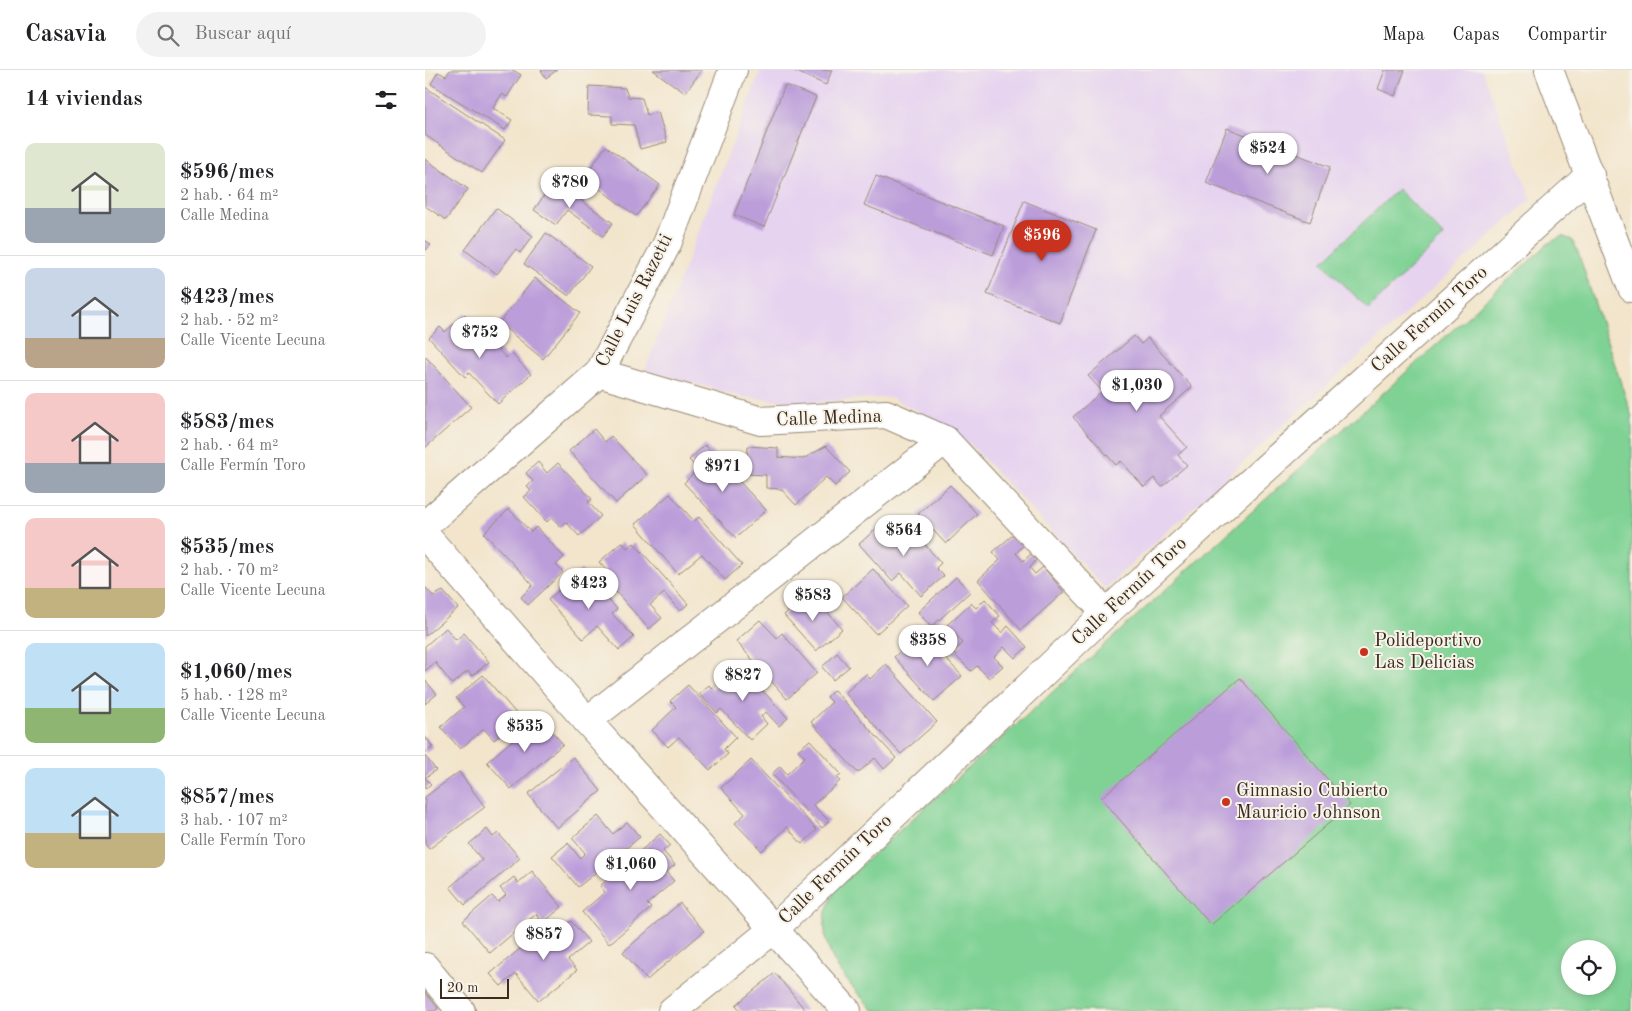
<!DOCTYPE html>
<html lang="es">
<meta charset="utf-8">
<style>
body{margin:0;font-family:"Old Standard TT",serif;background:#f2f2f2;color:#202124;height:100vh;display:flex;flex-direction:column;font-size:19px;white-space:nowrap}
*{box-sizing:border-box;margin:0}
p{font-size:16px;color:#757577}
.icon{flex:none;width:28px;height:28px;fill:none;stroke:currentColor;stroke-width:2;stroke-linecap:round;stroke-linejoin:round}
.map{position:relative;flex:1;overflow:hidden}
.panel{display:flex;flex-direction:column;background:#fff;width:425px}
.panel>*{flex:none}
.controls{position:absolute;left:1136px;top:870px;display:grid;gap:10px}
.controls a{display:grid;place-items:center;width:55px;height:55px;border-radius:50%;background:#fff;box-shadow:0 2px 8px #0003;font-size:25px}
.scale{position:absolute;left:15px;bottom:12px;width:69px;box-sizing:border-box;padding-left:5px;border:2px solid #3b2a1e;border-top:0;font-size:14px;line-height:18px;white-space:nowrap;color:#3b2a1e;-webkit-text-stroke:4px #f7f3e8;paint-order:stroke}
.price{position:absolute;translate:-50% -42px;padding:0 11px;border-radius:18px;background:#fff;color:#222;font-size:16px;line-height:32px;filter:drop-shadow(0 1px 2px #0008)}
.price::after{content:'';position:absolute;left:50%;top:30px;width:15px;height:11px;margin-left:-8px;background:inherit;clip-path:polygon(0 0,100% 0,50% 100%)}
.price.active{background:#c8321e;color:#fff}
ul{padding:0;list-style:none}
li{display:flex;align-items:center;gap:15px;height:125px;padding:0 25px}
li+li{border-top:1px solid #e0e0e0}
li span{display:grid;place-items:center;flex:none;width:140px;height:100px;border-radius:10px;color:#555}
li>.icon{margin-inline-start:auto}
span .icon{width:60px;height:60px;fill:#fffc;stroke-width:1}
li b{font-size:21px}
h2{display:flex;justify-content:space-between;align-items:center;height:60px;padding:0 25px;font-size:21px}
header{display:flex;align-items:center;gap:30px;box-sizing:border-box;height:70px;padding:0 25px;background:#fff;border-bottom:1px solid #e0e0e0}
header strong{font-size:24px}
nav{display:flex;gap:28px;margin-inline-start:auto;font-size:18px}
.search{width:350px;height:45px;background:#f2f2f2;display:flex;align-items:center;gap:12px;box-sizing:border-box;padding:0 18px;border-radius:28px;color:#757577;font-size:19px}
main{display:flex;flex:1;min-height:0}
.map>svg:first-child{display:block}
</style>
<header>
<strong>Casavia</strong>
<div class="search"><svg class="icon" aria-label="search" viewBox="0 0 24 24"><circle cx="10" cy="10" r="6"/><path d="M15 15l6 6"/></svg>Buscar aquí</div>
<nav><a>Mapa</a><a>Capas</a><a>Compartir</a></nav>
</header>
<main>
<section class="panel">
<h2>14 viviendas<svg class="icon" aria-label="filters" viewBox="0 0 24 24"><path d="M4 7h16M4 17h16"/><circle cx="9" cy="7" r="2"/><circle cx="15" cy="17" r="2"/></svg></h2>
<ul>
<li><span style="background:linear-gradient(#dfe7d0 65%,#9aa5b1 0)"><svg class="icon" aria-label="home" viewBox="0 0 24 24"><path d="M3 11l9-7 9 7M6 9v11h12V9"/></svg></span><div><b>$596/mes</b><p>2 hab. · 64 m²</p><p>Calle Medina</p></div></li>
<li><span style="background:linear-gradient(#c9d6e8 70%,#b9a48a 0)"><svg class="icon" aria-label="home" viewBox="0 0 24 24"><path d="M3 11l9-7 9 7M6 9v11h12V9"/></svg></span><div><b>$423/mes</b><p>2 hab. · 52 m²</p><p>Calle Vicente Lecuna</p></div></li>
<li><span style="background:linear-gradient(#f6c9c9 70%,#9aa5b1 0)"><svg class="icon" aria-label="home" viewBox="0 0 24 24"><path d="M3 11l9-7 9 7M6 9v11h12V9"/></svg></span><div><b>$583/mes</b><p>2 hab. · 64 m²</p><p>Calle Fermín Toro</p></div></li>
<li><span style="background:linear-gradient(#f6c9c9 70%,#c2b280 0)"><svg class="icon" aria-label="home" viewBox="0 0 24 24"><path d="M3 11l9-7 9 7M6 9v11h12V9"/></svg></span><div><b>$535/mes</b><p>2 hab. · 70 m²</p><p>Calle Vicente Lecuna</p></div></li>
<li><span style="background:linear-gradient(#bfe0f5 65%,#8fb573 0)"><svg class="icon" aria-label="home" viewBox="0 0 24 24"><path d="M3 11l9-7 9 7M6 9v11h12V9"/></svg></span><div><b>$1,060/mes</b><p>5 hab. · 128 m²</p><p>Calle Vicente Lecuna</p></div></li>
<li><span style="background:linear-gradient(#bfe0f5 65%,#c2b280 0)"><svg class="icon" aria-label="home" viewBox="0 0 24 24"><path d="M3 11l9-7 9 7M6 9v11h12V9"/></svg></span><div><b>$857/mes</b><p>3 hab. · 107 m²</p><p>Calle Fermín Toro</p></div></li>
</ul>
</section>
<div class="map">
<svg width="1207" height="941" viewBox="0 0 1207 941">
<rect width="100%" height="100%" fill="#f7f3e8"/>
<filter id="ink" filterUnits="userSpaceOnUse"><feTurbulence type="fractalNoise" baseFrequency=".02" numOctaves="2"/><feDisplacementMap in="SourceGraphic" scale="10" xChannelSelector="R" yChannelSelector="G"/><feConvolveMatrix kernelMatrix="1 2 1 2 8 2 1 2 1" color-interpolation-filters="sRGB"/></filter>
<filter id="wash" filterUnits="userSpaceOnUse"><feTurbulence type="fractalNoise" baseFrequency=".0096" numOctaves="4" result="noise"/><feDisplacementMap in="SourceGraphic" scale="20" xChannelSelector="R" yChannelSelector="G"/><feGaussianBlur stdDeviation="1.12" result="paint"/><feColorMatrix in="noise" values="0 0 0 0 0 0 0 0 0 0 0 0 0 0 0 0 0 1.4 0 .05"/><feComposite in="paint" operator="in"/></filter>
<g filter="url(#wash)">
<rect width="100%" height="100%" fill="#f2e5cc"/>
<path fill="#e6d3f0" d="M336,0H1057L1106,129L680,518L546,375L507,349L465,327L378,333L319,327L220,300Z"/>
<g fill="#7fd294" stroke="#5d7e59" fill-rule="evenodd">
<path d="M973,119L1019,166L943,239L897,192Z"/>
<path d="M1137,166L1147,170L1153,182L1207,347V941H449C423,912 393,885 401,842C403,834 409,825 412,817L1124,173ZM1145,879H1182V916H1145Z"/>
</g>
<g id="blocks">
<g fill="#bb9dda">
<path d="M25,0H88L96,5L82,27L77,24L68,38L87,50L80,60L6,14L13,2L21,6Z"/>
<path d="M116,0H132L121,8Z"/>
<path d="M228,0H277L260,23Z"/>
<path d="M367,0H407L401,15Z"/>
<path d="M960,0H980L970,26L953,19Z"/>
<path d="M360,15L391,27L339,157L309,145Z"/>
<path d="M164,16L200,18L203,27L217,28L222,45L233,42L242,72L215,79L209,55L187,54V46L163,45Z"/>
<path d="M0,17L80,70L57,103L0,65Z"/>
<path d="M802,58L905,97L885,152L781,113Z"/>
<path d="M181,76L235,115L211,146L159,107Z"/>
<path d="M0,89L43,119L21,150L0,136Z"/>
<path d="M451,106L579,156L568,185L439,135Z"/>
<path d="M129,111L188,153L178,166L142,140L131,155L109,140Z"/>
<path d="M599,131L671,160L635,253L562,224Z"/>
<path d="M71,138L108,166L95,183L91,179L72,204L40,180Z"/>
<path d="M121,163L166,196L144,226L99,194Z"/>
<path d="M0,170L6,175L0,181Z"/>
<path d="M110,208L155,243L118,289L74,253Z"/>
<path d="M40,244L81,288L86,283L106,304L73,334L44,303L40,307L4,268L15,257L20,262Z"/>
<path d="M709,266L716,274L723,268L767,317L734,346L762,377L753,385L762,395L737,417L729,408L719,417L696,391L691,395L648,347L677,321L663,306Z"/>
<path d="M0,286L46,337L0,378Z"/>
<path d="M169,359L180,372L186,366L222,405L191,433L144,381Z"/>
<path d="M280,375L341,440L311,468L259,413L273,399L264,390Z"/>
<path d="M323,376L353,378V387L378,389L401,376L425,402L410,416L401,407L371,435L356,419L341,418V405L321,404Z"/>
<path d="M113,392L122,403L133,393L167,429L163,432L176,446L154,466L141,452L136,457L127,447L122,452L99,427L106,421L102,417L108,411L101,403Z"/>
<path d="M525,415L552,444L521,474L493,444Z"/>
<path d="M245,424L269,451L274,447L317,495L300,510L277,484L253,504L210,454Z"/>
<path d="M84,439L106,462L111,457L139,487L131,495L138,502L103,535L96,527L108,515L59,463Z"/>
<path d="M480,452L516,493L511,498L519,506L496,526L476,503L467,511L434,474L453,457L462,468Z"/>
<path d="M589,464L599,475L591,483L598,491L606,484L611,490L605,498L610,504L618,497L639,522L596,560L553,510L575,490L568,482Z"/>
<path d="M197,472L202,478L209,473L263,534L255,541L239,523L225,535L237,548L224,559L176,505L181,500L174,492Z"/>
<path d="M448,499L482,536L451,564L417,527Z"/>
<path d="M156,500L192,539L187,544L209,567L194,580L172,556L158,569L123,530Z"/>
<path d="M531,507L545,522L506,557L493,542Z"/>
<path d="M0,517L8,526L18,521L33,538L0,566Z"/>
<path d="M385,522L417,559L391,581L359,545Z"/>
<path d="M560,529L575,546L567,553L577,563L583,556L602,577L590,588L579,577L569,587L578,596L564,608L552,596L546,601L528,583L538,573L522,555L546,533L551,538Z"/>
<path d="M335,550L352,568L357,563L392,603L362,629L311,571Z"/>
<path d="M21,558L31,570L39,563L64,592L47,606L43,601L27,614L10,592L0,601V576Z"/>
<path d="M496,562L537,606L509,631L469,587Z"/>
<path d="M412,583L424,597L408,610L397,597Z"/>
<path d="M461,594L512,652L476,684L420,623L441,604L445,609Z"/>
<path d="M314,595L363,648L354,656L341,642L336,646L342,654L325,670L296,639L292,643L274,624L284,615L287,619Z"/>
<path d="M58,605L95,648L69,670L59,659L35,679L16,657L39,637L31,628Z"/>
<path d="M815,608L925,735L786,855L676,728Z"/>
<path d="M0,610L12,624L0,634Z"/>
<path d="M263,615L311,667L299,679L303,684L285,700L254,667L243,677L227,660L251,637L245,631Z"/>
<path d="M409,620L471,688L459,699L450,688L433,703L386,652L407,632L402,627Z"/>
<path d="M114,647L138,674L86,719L62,692Z"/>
<path d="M0,666L8,677L0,683Z"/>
<path d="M385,670L416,704L412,707L415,711L388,735L404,751L397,758L347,704L355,696L362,704L380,687L373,680Z"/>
<path d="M0,686L11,700L0,708L6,714L0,719Z"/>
<path d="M148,687L176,721L132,758L103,724Z"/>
<path d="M326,690L392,760L377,774L362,757L337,781L310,753L320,744L296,718Z"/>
<path d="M34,702L60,737L4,779L0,774V727Z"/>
<path d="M173,746L188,764L202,752L215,767L153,817L127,786L143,773L155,788L160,783L147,768Z"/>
<path d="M62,759L68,767L73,763L95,788L40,835L25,817L57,790L44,774Z"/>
<path d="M235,764L245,775L238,781L250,795L241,802L249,811L222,834L226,838L184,874L157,842L180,822L175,816Z"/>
<path d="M107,801L137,837L118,853L111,844L65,883L38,851L67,826L73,832L81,825L75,818L89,807L93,813Z"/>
<path d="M255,833L279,861L222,910L198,882Z"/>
<path d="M146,851L164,872L143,890L152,900L114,931L91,904L76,916L65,904L115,862L122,871Z"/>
<path d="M350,903L381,941H316L311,935Z"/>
<path d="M0,922L13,938L10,941H0Z"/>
</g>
</g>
</g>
<g filter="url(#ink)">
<use href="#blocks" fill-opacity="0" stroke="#968875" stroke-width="1"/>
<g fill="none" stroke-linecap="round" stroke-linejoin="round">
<defs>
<g id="minor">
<path d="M1124,0L1207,218"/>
<path d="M174,303L336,351L461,344L520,370L681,543"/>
<path d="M0,455L174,303L242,174L308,0"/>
<path d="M0,465L162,651L422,941"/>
<path d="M162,651L520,370"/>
<path d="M0,897L36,941"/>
<path d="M247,941L350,858L681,543L1165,105"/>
</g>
</defs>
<use href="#minor" stroke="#968875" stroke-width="30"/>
<use href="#minor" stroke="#fff" stroke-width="28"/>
</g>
</g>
<g fill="#c8321e" stroke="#f7f3e8" stroke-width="2">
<circle cx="939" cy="582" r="5"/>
<circle cx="801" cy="732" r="5"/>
</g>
<g text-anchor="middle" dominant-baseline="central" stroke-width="4" stroke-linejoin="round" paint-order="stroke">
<g font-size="19" fill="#3b2a1e" stroke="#f7f3e8">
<text transform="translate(210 231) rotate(-63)">Calle Luis Razetti</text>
<text transform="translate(1005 250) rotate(-42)">Calle Fermín Toro</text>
<text transform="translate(404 349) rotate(-2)">Calle Medina</text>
<text transform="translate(705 522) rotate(-43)">Calle Fermín Toro</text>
<text transform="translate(411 800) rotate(-44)">Calle Fermín Toro</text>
</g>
<g font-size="19" fill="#3b2a1e" stroke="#f7f3e8" text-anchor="start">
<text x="949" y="571">Polideportivo<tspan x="949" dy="22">Las Delicias</tspan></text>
<text x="811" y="721">Gimnasio Cubierto<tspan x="811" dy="22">Mauricio Johnson</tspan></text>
</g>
</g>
</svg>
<div class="controls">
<a><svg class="icon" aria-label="locate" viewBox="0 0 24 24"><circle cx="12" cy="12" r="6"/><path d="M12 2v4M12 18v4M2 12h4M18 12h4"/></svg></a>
</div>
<div class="scale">20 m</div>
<b class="price" style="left:843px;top:105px">$524</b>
<b class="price" style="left:145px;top:139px">$780</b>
<b class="price active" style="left:617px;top:192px">$596</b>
<b class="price" style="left:55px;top:289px">$752</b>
<b class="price" style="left:712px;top:342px">$1,030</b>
<b class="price" style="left:298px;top:423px">$971</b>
<b class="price" style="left:479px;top:487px">$564</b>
<b class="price" style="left:164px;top:540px">$423</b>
<b class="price" style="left:388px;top:552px">$583</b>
<b class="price" style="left:503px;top:597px">$358</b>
<b class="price" style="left:318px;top:632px">$827</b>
<b class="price" style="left:100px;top:683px">$535</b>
<b class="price" style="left:206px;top:821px">$1,060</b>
<b class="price" style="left:119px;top:891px">$857</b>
</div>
</main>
